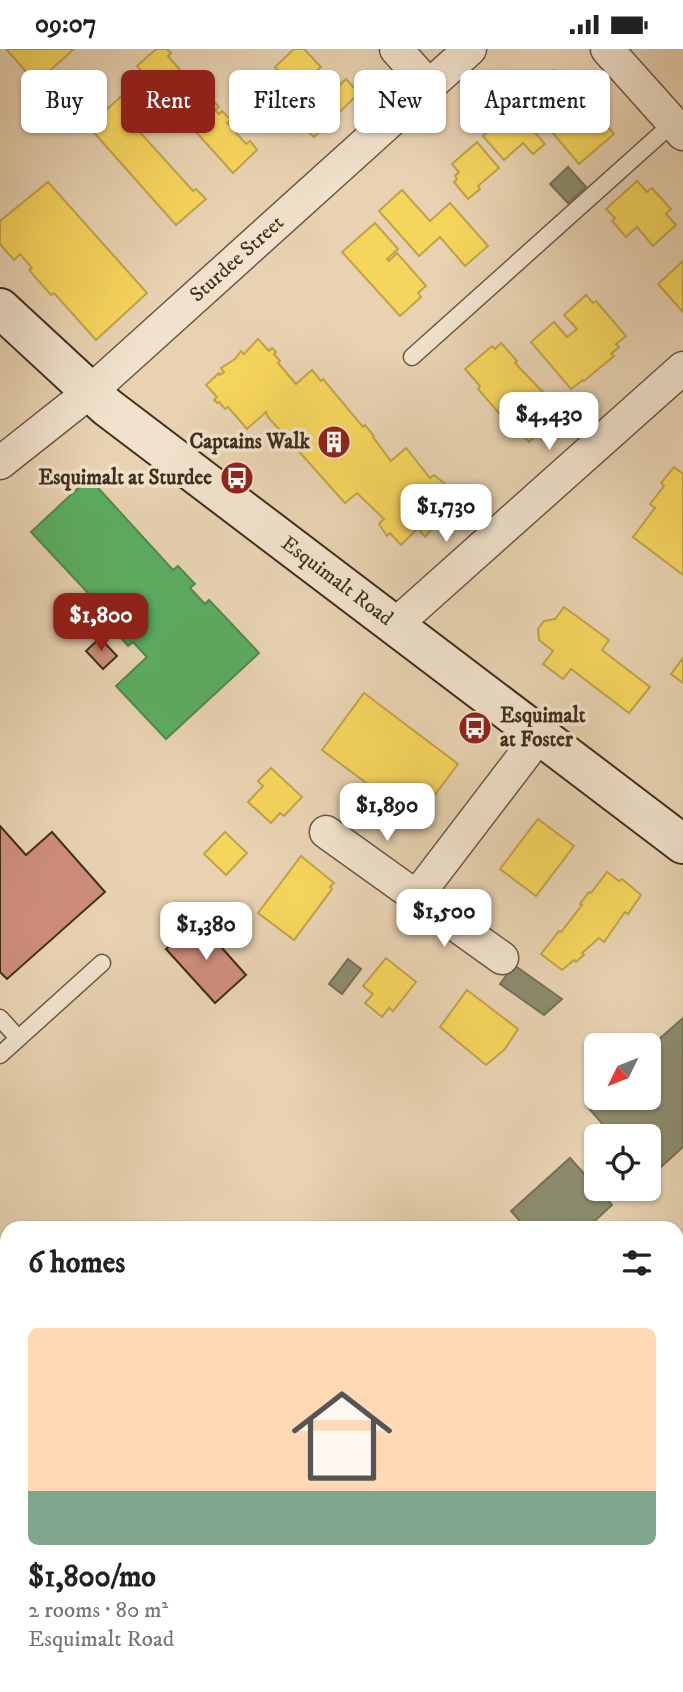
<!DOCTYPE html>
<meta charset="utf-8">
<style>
body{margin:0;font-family:"IM FELL DW Pica",serif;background:#f2f2f2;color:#222;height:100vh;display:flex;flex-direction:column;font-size:26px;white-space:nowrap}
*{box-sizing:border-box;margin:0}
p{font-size:23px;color:#767676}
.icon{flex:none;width:38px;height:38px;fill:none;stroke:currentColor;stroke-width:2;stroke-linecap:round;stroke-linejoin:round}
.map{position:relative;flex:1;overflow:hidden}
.side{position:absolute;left:0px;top:1172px;width:684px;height:471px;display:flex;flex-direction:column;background:#fff;border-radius:21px 21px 0 0;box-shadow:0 2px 5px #0004}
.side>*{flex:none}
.guide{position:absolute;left:21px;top:21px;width:642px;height:63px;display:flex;gap:14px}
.needle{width:46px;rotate:227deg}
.buttons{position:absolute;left:584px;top:984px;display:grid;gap:14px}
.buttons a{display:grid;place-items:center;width:77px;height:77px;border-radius:10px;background:#fff;box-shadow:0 2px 5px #0004;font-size:35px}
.price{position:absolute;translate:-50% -60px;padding:0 16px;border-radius:14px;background:#fff;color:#222;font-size:23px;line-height:46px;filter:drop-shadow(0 2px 4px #0008)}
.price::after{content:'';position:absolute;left:50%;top:42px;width:21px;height:16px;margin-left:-10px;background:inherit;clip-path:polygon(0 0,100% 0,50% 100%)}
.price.on{background:#8f2418;color:#fff}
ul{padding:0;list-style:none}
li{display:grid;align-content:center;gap:14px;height:371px;padding:0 28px}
li span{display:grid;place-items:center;height:217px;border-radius:10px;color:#555}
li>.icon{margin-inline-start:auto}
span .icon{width:126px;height:126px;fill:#fffc;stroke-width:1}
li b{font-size:30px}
h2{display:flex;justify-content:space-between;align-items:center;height:84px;padding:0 28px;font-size:30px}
.pill{padding:0 24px;border-radius:10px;background:#fff;box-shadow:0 2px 5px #0004;font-size:24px;line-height:63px}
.pill.on{background:#8f2418;color:#fff}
.status{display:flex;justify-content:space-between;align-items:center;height:49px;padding:0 35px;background:#fff;direction:ltr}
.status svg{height:19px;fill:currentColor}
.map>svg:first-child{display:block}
</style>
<div class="status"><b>09:07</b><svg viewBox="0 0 49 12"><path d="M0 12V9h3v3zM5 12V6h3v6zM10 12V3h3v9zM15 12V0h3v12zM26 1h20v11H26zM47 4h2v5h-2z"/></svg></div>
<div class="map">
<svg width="683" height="1643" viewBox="0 0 683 1643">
<rect width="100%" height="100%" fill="#e8d2b1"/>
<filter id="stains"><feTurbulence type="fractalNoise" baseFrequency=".00286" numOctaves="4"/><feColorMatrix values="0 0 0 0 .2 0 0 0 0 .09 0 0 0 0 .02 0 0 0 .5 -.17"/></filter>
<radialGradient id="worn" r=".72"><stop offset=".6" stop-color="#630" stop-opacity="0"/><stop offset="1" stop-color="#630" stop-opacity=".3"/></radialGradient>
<g fill="#f6d55c" stroke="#bfa349" stroke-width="2">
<path d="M6,0H74L36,34Z"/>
<path d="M156,0H167L171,4L168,7L187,29L190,26L198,36L196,38L207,51L211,49L219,58L215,61L219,65L222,62L231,71L227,74L246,95L250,92L257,101L233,124L168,52L137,80L193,142L196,140L206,150L176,176L88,77L145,26L137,17Z"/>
<path d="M294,0H304L321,18L296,41L275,18Z"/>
<path d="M554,21L569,38L562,45L574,58L550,79L537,65L534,67L524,56L527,53L523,48Z"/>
<path d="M346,30L359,44L314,88L300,74Z"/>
<path d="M586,53L614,85L579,115L552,83Z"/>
<path d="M514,60L545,95L533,105L523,94L504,111L483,87L501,68L503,70Z"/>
<path d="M477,93L499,119L478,137L480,140L468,150L454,133L457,130L455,127L459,123L452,115Z"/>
<path d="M637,132L647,143L652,139L671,160L666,165L676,176L653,197L637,178L626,188L612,172L615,169L606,160Z"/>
<path d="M48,133L147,244L96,291L54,244L51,246L29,221L32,219L20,205L14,211L0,195V172Z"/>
<path d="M402,141L430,172L450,154L488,197L465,217L440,188L419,207L379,162Z"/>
<path d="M375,174L398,200L387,210L389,212L397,204L426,237L418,244L421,248L400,267L342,203Z"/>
<path d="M683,212V263L658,235Z"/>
<path d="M586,246L593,254L596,252L626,287L616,295L619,298L611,305L614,307L584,332L583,331L571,340L531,293L554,273L567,288L577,280L564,266Z"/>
<path d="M258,290L269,302L272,299L276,303L274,305L280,312L278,314L296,335L312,321L321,332L323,330L363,378L365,376L374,387L373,388L391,412L406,399L430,429L434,426L445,435L442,438L453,449L435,464L438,467L431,473L435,477L425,488L418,479L401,496L390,484L387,487L379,475L384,470L357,444L345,454L268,368L266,363L247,380L228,358L225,360L219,353L217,354L214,351L217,348L206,336L219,324L220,326L224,323L221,319L235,310L241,302L244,305Z"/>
<path d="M501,294L517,312L515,314L560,361L554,366L556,369L529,393L514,377L512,379L478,340L480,337L465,320L492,297L495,300Z"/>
<path d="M674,418L683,425V526L633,488L655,459L650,455L664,437L661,434Z"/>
<path d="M564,558L609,591L602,601L650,638L629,664L571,620L563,630L543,615L553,602L539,591L538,580L544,572L555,570Z"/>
<path d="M683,609V634L671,625Z"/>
<path d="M364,644L458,715L416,771L322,701Z"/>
<path d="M271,719L302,748L284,767L280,764L271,774L248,753L263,737L258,732Z"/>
<path d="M538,770L574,797L536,847L500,820Z"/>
<path d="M225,783L247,804L226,826L204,805Z"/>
<path d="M301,807L334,834L330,838L332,840L294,891L258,864Z"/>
<path d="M607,823L619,832L622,830L641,846L628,865L625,863L604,893L599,889L582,904L584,906L576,913L574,911L562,921L541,905L559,882L561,883L582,856L580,855L589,843L591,844Z"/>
<path d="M386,909L416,933L393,962L389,959L382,968L365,954L373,945L363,937Z"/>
<path d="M467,941L518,980L505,1000L486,1016L440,978Z"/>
</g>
<path fill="#5aae61" stroke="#52884d" stroke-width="2" d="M89,429L173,521L178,517L195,535L190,539L205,555L209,551L259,604L166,690L116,637L147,608L133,593L128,597L111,578L116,574L31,483Z"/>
<g fill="#8c8c6e" stroke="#757056" stroke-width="2">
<path d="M568,118L586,138L568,154L550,135Z"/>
<path d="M348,910L361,920L342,945L329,935Z"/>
<path d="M514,916L562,950L544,966L500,935Z"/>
<path d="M683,969V1098L650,1128L649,1087H613L586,1056L597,1046V1048H649V999Z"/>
<path d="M570,1109L612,1156L586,1180H527L511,1162Z"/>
</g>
<g fill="#ce8d7b" stroke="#3f2f1d" stroke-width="2">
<path d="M100,589L117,607L103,620L86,602Z"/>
<path d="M0,777L26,806L52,783L105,843L7,930L0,923Z"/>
<path d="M198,872L246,926L215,954L166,900Z"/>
</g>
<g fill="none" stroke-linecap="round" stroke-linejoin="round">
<defs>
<g id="lane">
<path d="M412,308L673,74"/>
<path d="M0,969L18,989"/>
<path d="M0,1006L102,914"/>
<path d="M677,1385L683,1380"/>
<path d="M0,1410L7,1416"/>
<path d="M0,1519L7,1512"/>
<path d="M241,1636L249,1643"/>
<path d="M160,1643L167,1636"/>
<path d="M525,1643L526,1636"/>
</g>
<g id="street">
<path d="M396,0L429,37"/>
<path d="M607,0L683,85"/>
<path d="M0,414L91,342L470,0"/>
<path d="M395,576L683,319"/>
<path d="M326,783L502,909"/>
<path d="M416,848L539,687"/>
</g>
<path id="secondary" d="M0,259L107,358L683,795"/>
</defs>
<use href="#lane" stroke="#695842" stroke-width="19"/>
<use href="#street" stroke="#695842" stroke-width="35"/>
<use href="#secondary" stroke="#3f2f1d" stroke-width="42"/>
<use href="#lane" stroke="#f0e2cc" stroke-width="16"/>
<use href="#street" stroke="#f0e2cc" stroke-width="32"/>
<use href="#secondary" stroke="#f0e2cc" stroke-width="38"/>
</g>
<defs>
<symbol id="building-disc" viewBox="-11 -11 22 22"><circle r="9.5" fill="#8f2418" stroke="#f0e2cc"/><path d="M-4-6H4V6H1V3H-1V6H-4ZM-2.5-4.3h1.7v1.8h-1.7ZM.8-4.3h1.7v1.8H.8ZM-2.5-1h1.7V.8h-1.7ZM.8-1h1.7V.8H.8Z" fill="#fff"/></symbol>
<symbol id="bus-disc" viewBox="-11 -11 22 22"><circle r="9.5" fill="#8f2418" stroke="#f0e2cc"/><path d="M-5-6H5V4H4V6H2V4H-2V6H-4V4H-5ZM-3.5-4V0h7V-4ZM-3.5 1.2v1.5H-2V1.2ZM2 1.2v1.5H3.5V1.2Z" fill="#fff"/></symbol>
</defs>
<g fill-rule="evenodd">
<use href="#building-disc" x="315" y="374" width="38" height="38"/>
<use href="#bus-disc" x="218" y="410" width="38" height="38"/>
<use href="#bus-disc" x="456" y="660" width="38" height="38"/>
</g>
<g text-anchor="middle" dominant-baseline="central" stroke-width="7" stroke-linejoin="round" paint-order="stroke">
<g font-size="21" fill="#3f2f1d" stroke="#f0e2cc">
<text transform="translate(237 210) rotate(-42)">Sturdee Street</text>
<text transform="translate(337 532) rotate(37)">Esquimalt Road</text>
</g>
<g font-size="21" font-weight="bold" fill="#3f2f1d" stroke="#f0e2cc" text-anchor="end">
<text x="310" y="393">Captains Walk</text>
<text x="212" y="429">Esquimalt at Sturdee</text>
<text x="500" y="667" text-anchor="start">Esquimalt<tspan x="500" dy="24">at Foster</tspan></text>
</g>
</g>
<rect width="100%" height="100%" filter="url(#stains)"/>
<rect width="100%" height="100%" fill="url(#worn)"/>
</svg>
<div class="buttons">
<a><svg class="needle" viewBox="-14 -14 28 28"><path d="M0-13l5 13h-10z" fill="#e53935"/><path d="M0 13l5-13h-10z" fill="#767676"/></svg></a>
<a><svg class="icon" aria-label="locate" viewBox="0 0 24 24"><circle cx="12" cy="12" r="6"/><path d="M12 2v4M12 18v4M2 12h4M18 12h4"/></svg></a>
</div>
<b class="price" style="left:549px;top:403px">$4,430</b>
<b class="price" style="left:446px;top:495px">$1,730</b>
<b class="price on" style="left:101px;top:604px">$1,800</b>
<b class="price" style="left:387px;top:794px">$1,890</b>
<b class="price" style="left:444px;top:900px">$1,500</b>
<b class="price" style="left:206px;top:913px">$1,380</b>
<div class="guide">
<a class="pill">Buy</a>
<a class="pill on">Rent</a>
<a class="pill">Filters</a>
<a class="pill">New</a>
<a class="pill">Apartment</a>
</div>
<section class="side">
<h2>6 homes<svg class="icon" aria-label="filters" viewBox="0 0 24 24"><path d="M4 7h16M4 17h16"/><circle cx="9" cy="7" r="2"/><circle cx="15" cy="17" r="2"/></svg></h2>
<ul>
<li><span style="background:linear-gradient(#ffd9b3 75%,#7fa58c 0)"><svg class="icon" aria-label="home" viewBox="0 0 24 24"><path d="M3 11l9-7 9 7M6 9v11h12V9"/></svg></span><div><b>$1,800/mo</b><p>2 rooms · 80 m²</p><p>Esquimalt Road</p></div></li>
</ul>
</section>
</div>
